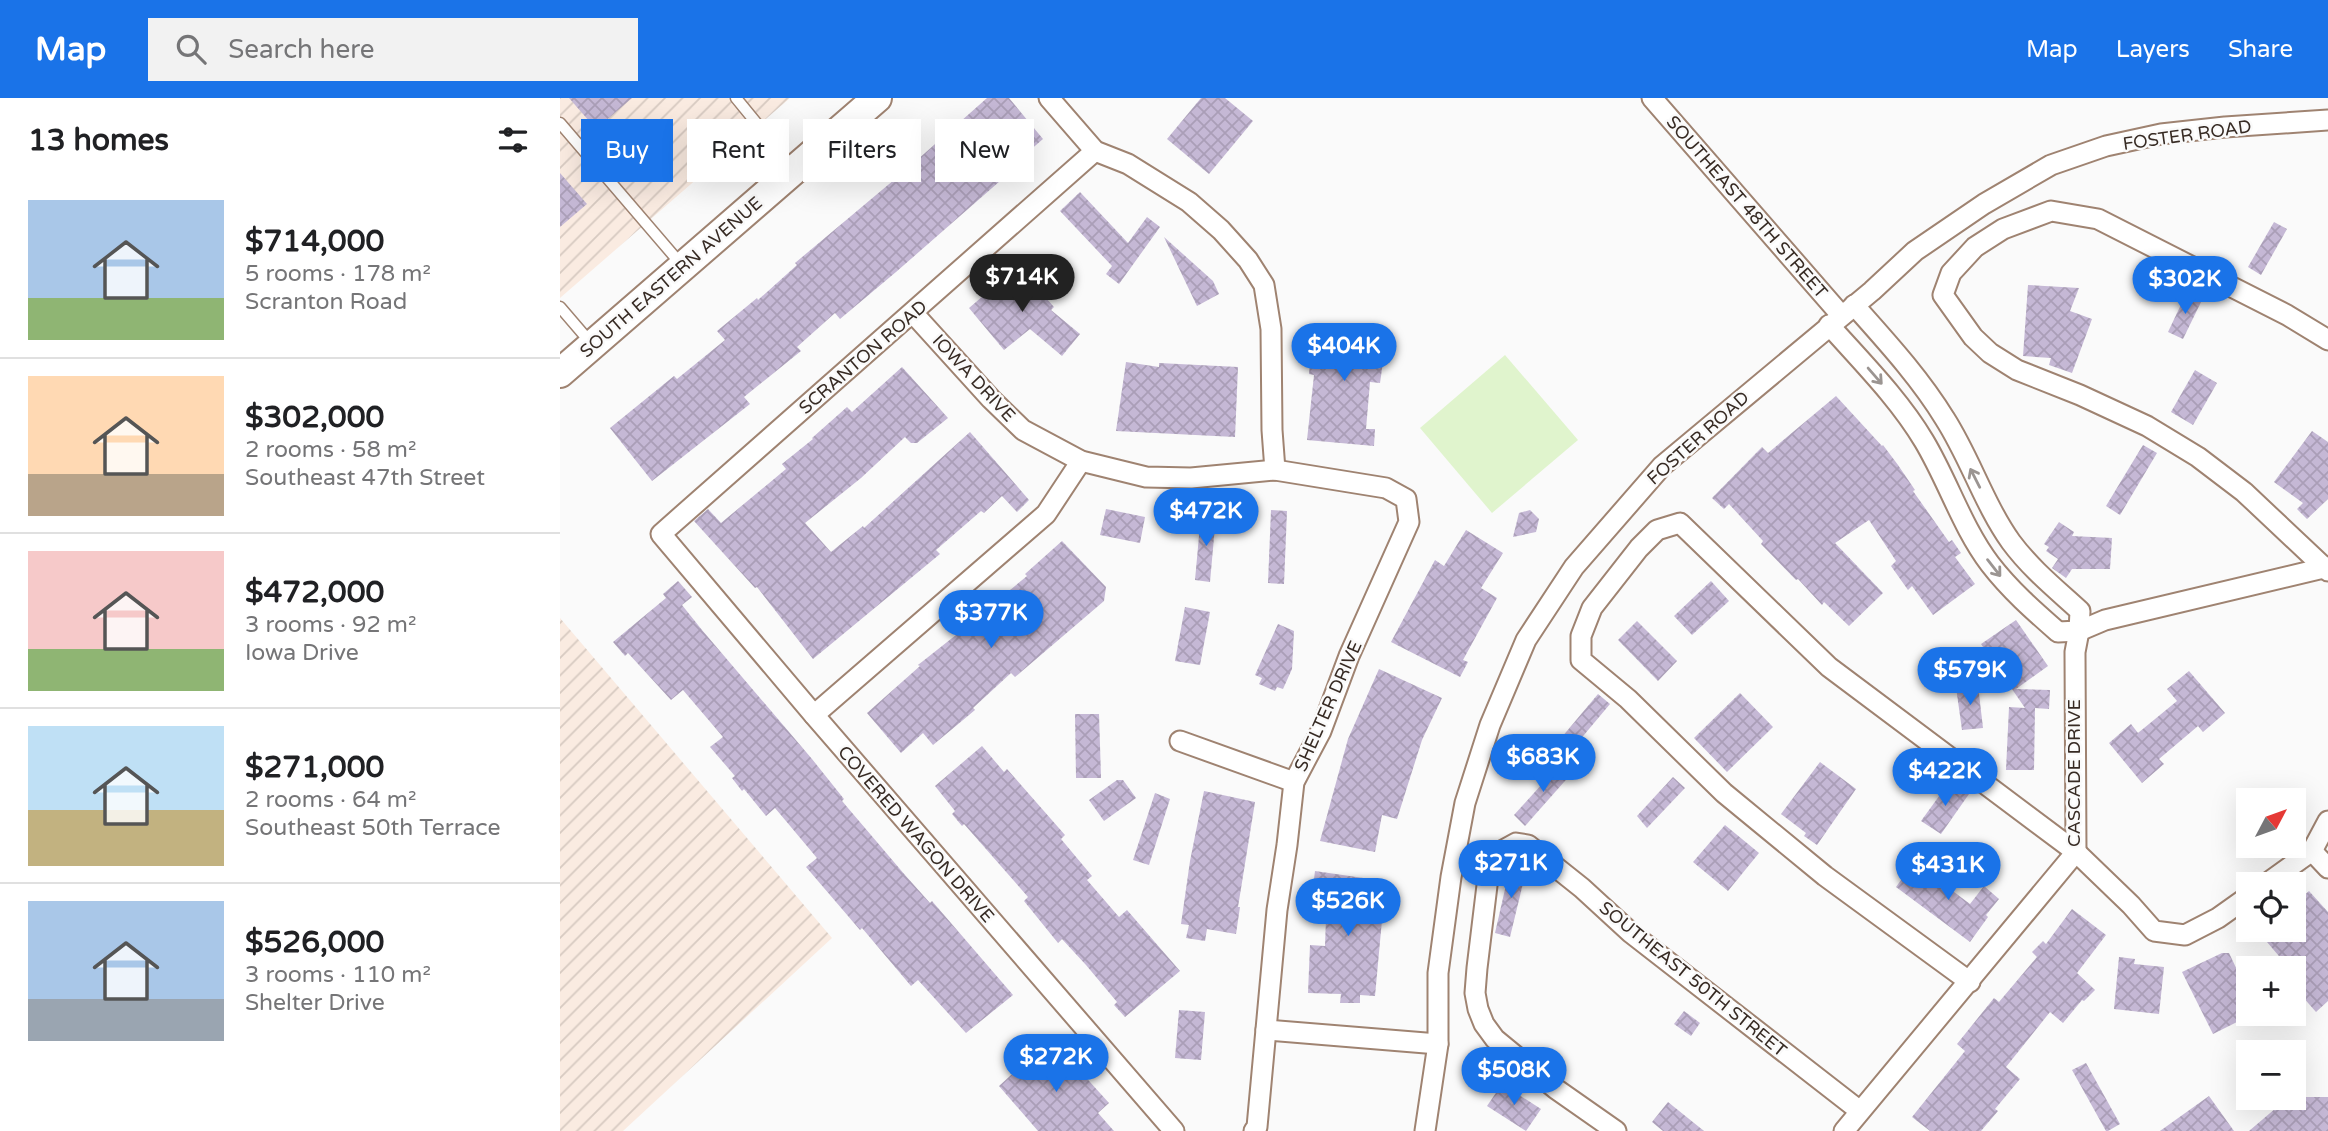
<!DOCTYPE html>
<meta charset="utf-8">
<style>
body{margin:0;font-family:"Varela Round",sans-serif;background:#f2f2f2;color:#202124;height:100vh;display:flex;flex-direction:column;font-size:26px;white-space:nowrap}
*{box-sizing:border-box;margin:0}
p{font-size:23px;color:#757577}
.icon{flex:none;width:38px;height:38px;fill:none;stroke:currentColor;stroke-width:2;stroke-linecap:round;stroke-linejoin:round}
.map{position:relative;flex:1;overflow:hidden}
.sheet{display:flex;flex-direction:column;background:#fff;width:560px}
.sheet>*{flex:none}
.banner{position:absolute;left:21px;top:21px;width:665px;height:63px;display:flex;gap:14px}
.needle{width:46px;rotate:49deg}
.buttons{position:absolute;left:1676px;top:690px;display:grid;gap:14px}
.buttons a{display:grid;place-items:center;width:70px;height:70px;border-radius:0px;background:#fff;box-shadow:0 7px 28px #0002;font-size:35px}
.price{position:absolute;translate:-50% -60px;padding:0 16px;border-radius:24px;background:#1a73e8;color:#fff;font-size:23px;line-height:46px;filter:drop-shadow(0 2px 4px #0008)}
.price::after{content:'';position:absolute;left:50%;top:42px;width:21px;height:16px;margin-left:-10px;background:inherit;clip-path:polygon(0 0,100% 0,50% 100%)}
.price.current{background:#222;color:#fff}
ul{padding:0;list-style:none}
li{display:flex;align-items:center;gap:21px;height:175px;padding:0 28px}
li+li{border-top:2px solid #e0e0e0}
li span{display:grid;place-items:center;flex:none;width:196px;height:140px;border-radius:0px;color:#555}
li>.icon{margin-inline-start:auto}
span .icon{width:84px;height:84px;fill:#fffc;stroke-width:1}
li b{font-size:30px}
h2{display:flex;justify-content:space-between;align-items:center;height:84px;padding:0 28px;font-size:30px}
.chip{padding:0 24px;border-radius:0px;background:#fff;box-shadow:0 7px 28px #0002;font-size:24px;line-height:63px}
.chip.current{background:#1a73e8;color:#fff}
header{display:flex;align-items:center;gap:42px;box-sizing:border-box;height:98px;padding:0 35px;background:#1a73e8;color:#fff}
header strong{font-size:33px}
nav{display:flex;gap:38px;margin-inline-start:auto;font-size:24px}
.search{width:490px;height:63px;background:#f2f2f2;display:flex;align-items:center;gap:18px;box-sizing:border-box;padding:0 24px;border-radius:0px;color:#757577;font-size:26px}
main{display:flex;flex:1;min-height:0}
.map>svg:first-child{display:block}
</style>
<header>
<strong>Map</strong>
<div class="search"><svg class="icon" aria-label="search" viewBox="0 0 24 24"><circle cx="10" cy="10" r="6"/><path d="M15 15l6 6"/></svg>Search here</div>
<nav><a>Map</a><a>Layers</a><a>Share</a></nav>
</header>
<main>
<section class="sheet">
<h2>13 homes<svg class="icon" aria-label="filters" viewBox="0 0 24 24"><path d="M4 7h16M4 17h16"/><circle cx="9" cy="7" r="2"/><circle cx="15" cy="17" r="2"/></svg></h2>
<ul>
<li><span style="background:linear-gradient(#a9c7e8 70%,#8fb573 0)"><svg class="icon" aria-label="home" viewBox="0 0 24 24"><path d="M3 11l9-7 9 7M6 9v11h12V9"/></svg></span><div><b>$714,000</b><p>5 rooms · 178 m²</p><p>Scranton Road</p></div></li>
<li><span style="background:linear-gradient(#ffd9b3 70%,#b9a48a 0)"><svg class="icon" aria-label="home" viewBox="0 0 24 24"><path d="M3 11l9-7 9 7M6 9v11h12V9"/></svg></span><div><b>$302,000</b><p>2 rooms · 58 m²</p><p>Southeast 47th Street</p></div></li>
<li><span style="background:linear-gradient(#f6c9c9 70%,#8fb573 0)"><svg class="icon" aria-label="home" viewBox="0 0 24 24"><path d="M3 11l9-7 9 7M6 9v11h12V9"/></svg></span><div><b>$472,000</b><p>3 rooms · 92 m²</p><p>Iowa Drive</p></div></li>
<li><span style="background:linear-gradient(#bfe0f5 60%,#c2b280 0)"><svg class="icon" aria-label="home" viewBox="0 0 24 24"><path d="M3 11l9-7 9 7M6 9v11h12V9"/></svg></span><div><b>$271,000</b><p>2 rooms · 64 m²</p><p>Southeast 50th Terrace</p></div></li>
<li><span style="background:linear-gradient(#a9c7e8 70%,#9aa5b1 0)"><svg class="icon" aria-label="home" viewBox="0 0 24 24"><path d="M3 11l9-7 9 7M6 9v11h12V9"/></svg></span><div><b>$526,000</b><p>3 rooms · 110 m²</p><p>Shelter Drive</p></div></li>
</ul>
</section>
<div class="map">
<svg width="1768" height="1033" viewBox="0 0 1768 1033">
<defs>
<pattern id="industrial-furrows" width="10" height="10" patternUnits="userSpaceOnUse" patternTransform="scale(1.75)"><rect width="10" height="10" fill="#faebe1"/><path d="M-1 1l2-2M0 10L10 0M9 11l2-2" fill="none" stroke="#d7cac1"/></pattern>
<pattern id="building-cross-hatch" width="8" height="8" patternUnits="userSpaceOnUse" patternTransform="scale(1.75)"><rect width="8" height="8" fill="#c5b8d5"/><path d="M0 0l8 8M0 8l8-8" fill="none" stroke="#aa9eb7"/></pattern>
</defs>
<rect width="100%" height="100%" fill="#fafafa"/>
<g fill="url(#industrial-furrows)">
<path d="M0,0H230L0,200Z"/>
<path d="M0,520L272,840L63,1033H0Z"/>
</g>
<path fill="#e0f4cd" d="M945,257L1018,342L932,415L860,330Z"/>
<g fill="url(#building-cross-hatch)">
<path d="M9,0H72L36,31Z"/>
<path d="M427,0H449L483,41L461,60L463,63L336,174L280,221L275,215L237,249L241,253L184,299L190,306L92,383L50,330L114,278L117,281L165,242L157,233L197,200L198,202L237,167L235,165L347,71Z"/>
<path d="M641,0H665L693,23L649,76L607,41Z"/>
<path d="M0,75L27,106L0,129Z"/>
<path d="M520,94L568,145L587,119L600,129L559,186L546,176L552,168L500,113Z"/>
<path d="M1714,124L1727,131L1701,177L1688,169Z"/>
<path d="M604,139L653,183L659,196L637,208Z"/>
<path d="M458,168L494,209L491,212L520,236L502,258L470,231L444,252L409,210Z"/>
<path d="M1468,187L1519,190L1510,213L1532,221L1512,275L1489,267L1491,260L1463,258Z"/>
<path d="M1627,194L1642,202L1623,241L1608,234Z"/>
<path d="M753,230H823V264L820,285L810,284L806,331H815L814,348L747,342L754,277L749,276Z"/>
<path d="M566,264L599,269V265L678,269L675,339L556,333Z"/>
<path d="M342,269L388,320L357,345H351L345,339L301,380L245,425L271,454L303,428L304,430L410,334L469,402L457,414L442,398L424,415L421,413L376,452L380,456L253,561L197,489L195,490L134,423L148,411L161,425L226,371L222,366L253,341L252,340L287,309L292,314Z"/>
<path d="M1635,272L1657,285L1633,327L1611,314Z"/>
<path d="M1276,298L1322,348L1323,347L1338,367L1355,392L1353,393L1389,444L1392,442L1401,455L1395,459L1415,486L1373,517L1352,488L1348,492L1331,468L1336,463L1309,422L1275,445L1323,495L1289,528L1264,504L1262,507L1238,481L1236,482L1201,446L1203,443L1169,406L1164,411L1152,400L1202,349L1208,355Z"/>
<path d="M1752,333L1768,344V401L1747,421L1737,411L1743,405L1714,384Z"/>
<path d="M1583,347L1597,355L1560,417L1546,408Z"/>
<path d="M546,411L585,419L580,445L540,437Z"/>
<path d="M711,412L727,413L724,486L708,485Z"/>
<path d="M970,412L979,421L976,434L953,439L959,415Z"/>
<path d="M641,416L656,417L650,484L635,482Z"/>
<path d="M1499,424L1514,434L1512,438L1552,440L1550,471H1512L1506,480L1492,470L1498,461L1486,453L1489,449L1484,446Z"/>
<path d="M906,432L943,455L921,490L937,500L903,562L908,564L900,579L831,544L875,462L884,468Z"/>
<path d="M502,443L546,489L544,503L455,579L451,575L413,610L415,612L373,647L363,635L341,655L307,615L360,568L358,567L439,503L438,502L467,478L465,476Z"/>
<path d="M118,483L132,499L122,507L142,532L252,661L284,701L282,703L345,777L370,805L372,803L453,897L406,935L358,882L351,888L302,830L300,832L246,769L257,760L215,710L206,718L184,691L182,693L172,680L175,678L150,649L163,639L123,592L111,602L68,555L65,558L53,544L106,500L103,496Z"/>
<path d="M1151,483L1169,503L1132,537L1114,518Z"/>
<path d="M625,509L650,514L640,567L615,563Z"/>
<path d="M1456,522L1488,568L1456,591L1490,592L1489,611L1475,610L1474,672H1446L1449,609L1465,610L1421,546Z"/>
<path d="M1077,523L1117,563L1098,583L1058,542Z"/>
<path d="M718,526L734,533L732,571L723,591L717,589L715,593L699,586L702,580L695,577Z"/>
<path d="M819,571L882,600L862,642L837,721L822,717L815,754L760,743L788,641Z"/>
<path d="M1629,573L1665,615L1643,634L1638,628L1599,661L1604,666L1582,685L1549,645L1571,626L1578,635L1617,603L1607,591Z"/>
<path d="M1418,587L1423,630L1402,632L1396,589Z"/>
<path d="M1180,595L1213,629L1167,674L1134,640Z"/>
<path d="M1038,596L1050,606L1003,662L991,652Z"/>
<path d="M515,616H539L541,680H516Z"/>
<path d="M422,648L444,674L447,671L505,737L501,741L532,778L527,782L559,819L567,812L620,873L565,919L554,907L557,904L526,867L502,841L498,845L464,803L468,799L404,726L402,728L392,716L395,713L375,688Z"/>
<path d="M1260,664L1296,691L1257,747L1244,738L1246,735L1221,716Z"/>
<path d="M1001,665L1012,675L965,728L954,717Z"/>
<path d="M1113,679L1125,690L1087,730L1077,718Z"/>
<path d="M557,682H563L576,700L544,723L529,702Z"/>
<path d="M1390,683L1409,696L1381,736L1361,723Z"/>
<path d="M644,693L695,704L678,809H680L676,836L647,831L645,843L626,840L629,827L621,826L630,763Z"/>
<path d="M595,695L610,701L589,767L573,762Z"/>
<path d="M1165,727L1199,755L1168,793L1133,764Z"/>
<path d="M1354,764L1410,806L1424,788L1439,801L1426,817L1428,819L1410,844L1336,789Z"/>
<path d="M951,765L967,769L950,839L935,835Z"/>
<path d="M755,773L824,783L819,822H822L815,898L800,897V905H780L781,896L748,895L750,847L765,848L767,791L753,789Z"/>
<path d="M1749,793L1768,814V903L1756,914L1734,889V870H1729L1696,831H1734V806Z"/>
<path d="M1512,811L1546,837L1517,875L1535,892L1524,903L1522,902L1503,925L1490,914L1446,969L1460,981L1435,1011L1438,1013L1421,1033H1370L1352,1019L1405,953L1397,946L1434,900L1439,904L1477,859L1472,854L1483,843L1486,846Z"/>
<path d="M1662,855H1669L1689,897V918L1653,936L1622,874Z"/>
<path d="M1559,859L1575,861L1574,866L1604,869L1599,916L1554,911Z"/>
<path d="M619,912L645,914L641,962L615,960Z"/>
<path d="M1124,913L1140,925L1131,938L1114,926Z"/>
<path d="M491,941L549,1005L538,1015L554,1033H478L439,988Z"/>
<path d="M937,958L951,970L937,987L922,976Z"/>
<path d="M1526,965L1560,1026L1548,1033H1546L1512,972Z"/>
<path d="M942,986L981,1011L966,1033L927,1008Z"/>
<path d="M1649,998L1674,1033H1600Z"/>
<path d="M1707,999H1768V1033H1689L1716,1010Z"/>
<path d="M1108,1004L1144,1033H1103L1092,1024Z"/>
</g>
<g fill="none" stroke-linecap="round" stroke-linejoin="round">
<defs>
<g id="service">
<path d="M176,0L234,71"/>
<path d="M0,25L120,165"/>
<path d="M0,209L30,244"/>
</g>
<g id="minor">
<path d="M489,0L535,53L568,66L629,104L661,132L688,162L704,187L711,231L712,332L715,372"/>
<path d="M1092,0L1281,217"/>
<path d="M535,53L101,436L254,617L614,1033"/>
<path d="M353,215L431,301L463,332L521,363L586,379L631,380L715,372L826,390L846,401L849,424L789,558L761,633L734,684L727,747L717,812L697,1029L694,1033"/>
<path d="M1269,227C1302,264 1339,301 1364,343C1388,383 1402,429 1430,466C1450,492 1474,513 1498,534L1519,533L1545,522L1768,469"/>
<path d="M1768,242L1727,217L1538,121L1491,113L1443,131L1415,149L1391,175L1383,197L1413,239L1430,255L1457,272L1520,297L1587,328L1638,359L1684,394L1768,473"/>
<path d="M254,617L486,416L521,363"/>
<path d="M620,643L734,684"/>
<path d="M1752,753L1768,770"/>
<path d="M1706,786L1752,753L1768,723"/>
<path d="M1410,884L1265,778L1164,695L1068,601L1021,562V538L1032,510L1079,450L1097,432L1120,425L1269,569L1516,754L1571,807L1594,833L1625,837L1658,820L1689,798"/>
<path d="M706,932L878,946"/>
<path d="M865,1033L878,946V875L891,779L905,705L930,627L966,542L1014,469L1102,368L1312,193L1355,153L1424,106L1491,67L1546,48L1601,36L1665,29L1768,22"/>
<path d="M1056,1033L996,991L935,941L924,926L918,911L915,895L917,870L929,771L936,756L956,745L968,747L1022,790L1071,835L1300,1013"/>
<path d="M1284,1033L1516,754L1515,554L1519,533L1520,513C1496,491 1471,471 1451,444C1424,406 1410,360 1385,321C1360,280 1326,243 1294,207"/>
</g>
<path id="secondary" d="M0,275L317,0"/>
</defs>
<use href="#service" stroke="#9f8371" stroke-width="13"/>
<use href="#minor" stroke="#9f8371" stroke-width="23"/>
<use href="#secondary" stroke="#9f8371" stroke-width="32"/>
<use href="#service" stroke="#fff" stroke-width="10"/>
<use href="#minor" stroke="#fff" stroke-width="19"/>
<use href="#secondary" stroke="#fff" stroke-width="28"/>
</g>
<defs><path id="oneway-shaft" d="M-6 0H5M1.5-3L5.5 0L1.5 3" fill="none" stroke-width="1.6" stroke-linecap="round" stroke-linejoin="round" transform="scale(1.75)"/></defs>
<g stroke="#9b9592">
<use href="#oneway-shaft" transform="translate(1315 278) rotate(49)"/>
<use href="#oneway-shaft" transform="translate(1415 380) rotate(-117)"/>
<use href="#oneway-shaft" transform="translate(1434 470) rotate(52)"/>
</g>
<g text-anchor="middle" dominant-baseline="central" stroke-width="5" stroke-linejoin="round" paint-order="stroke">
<g font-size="18" fill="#372b24" stroke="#fafafa">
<text transform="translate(1627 37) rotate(-8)">FOSTER ROAD</text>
<text transform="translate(1187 109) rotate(49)">SOUTHEAST 48TH STREET</text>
<text transform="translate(111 179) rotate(-41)">SOUTH EASTERN AVENUE</text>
<text transform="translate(303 259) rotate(-41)">SCRANTON ROAD</text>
<text transform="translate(414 280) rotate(47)">IOWA DRIVE</text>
<text transform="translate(1138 340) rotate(-42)">FOSTER ROAD</text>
<text transform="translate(768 608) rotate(-66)">SHELTER DRIVE</text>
<text transform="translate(1514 675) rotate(-90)">CASCADE DRIVE</text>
<text transform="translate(356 736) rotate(49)">COVERED WAGON DRIVE</text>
<text transform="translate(1133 881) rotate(39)">SOUTHEAST 50TH STREET</text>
</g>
</g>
</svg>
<div class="buttons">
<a><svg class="needle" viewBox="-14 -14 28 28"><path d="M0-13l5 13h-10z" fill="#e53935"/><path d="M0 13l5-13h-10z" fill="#757577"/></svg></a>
<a><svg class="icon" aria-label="locate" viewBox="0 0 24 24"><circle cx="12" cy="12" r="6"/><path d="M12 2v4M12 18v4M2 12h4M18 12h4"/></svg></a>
<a>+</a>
<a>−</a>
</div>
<b class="price current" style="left:462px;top:216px">$714K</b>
<b class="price" style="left:1625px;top:218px">$302K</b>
<b class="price" style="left:784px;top:285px">$404K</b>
<b class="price" style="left:646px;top:450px">$472K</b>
<b class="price" style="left:431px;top:552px">$377K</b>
<b class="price" style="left:1410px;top:609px">$579K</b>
<b class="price" style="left:983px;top:696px">$683K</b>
<b class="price" style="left:1385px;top:710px">$422K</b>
<b class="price" style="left:951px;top:802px">$271K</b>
<b class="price" style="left:1388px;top:804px">$431K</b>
<b class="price" style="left:788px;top:840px">$526K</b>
<b class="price" style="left:496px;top:996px">$272K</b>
<b class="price" style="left:954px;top:1009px">$508K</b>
<div class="banner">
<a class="chip current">Buy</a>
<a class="chip">Rent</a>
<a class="chip">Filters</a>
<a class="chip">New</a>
</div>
</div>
</main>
